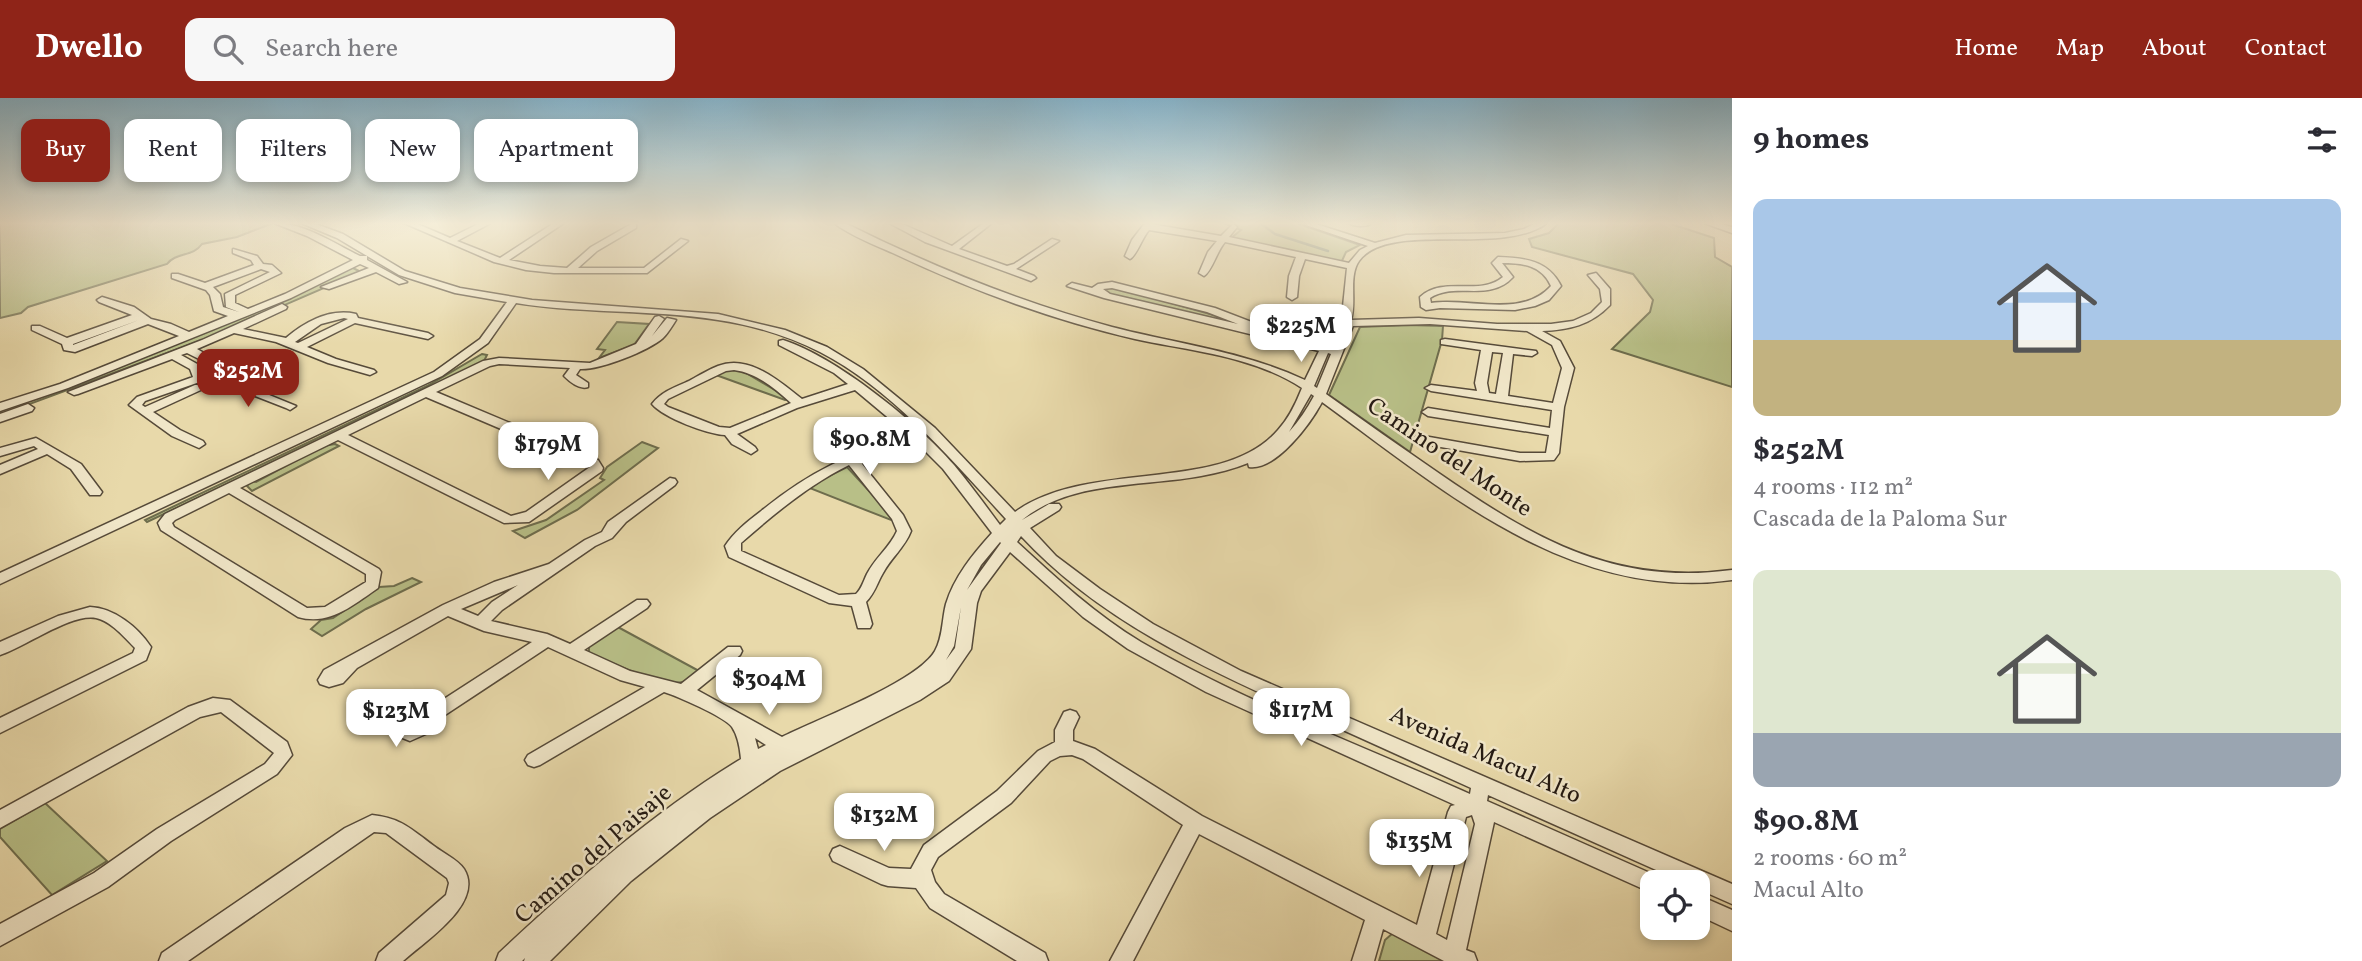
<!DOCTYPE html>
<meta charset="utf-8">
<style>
body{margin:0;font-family:Vollkorn,serif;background:#f7f7f7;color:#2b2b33;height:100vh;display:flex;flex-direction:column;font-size:26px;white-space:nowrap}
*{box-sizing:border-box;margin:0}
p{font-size:23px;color:#7c7c81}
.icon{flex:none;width:38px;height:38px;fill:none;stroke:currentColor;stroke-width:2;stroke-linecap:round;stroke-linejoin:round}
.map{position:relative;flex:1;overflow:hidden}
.details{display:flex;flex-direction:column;background:#fff;width:630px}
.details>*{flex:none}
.top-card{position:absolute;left:21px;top:21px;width:665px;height:63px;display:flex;gap:14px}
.controls{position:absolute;left:1640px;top:772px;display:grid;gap:14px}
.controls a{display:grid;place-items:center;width:70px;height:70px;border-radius:14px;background:#fff;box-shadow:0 4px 10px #0003;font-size:35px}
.price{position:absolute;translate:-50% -60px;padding:0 16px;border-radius:14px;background:#fff;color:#222;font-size:23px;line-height:46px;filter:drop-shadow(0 2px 4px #0008)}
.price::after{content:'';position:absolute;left:50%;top:42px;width:21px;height:16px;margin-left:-10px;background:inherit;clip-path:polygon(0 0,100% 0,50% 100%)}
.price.selected{background:#8f2418;color:#fff}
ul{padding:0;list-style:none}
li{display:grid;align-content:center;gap:14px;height:371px;padding:0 21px}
li span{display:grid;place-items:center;height:217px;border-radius:14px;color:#555}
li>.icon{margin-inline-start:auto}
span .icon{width:126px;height:126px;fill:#fffc;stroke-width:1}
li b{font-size:30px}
h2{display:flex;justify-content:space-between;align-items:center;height:84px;padding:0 21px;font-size:30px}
.chip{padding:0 24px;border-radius:14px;background:#fff;box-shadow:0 4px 10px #0003;font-size:24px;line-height:63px}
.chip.selected{background:#8f2418;color:#fff}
header{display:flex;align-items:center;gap:42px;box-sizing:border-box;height:98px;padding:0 35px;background:#8f2418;color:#fff}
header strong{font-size:33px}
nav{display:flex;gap:38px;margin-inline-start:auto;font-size:24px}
.search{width:490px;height:63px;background:#f7f7f7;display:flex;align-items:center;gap:18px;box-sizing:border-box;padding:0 24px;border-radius:14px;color:#7c7c81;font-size:26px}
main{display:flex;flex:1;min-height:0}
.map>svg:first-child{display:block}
</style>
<header>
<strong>Dwello</strong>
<div class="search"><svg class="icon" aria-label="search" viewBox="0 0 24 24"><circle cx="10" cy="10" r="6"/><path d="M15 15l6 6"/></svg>Search here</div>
<nav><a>Home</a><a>Map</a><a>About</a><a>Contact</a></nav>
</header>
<main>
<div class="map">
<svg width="1732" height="863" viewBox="0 0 1732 863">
<rect width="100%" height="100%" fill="#e8d9aa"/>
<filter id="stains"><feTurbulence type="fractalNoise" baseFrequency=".00286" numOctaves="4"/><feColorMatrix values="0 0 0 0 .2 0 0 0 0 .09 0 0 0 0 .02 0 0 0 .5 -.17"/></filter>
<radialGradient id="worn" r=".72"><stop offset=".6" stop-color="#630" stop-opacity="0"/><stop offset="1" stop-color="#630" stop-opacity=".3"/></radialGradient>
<g fill="#b8bf87" stroke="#6e6d4d" stroke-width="2">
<path d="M0,125H273L237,139L202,146C193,159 176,154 167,166L28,209L21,215L0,220Z"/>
<path d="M1224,125H1296L1360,147L1346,154L1341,165L1231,140L1241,132Z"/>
<path d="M1559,125H1668L1714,140L1715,159L1732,169V289L1612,251L1650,214L1653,202L1633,176L1532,149L1529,141L1549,135Z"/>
<path d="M351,169L361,174L213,238L0,317V311L279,205Z"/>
<path d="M1103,189L1119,190L1234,223L1232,225L1145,206L1107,196L1099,191Z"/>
<path d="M617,224L649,226L634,247L599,260L605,252L597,251Z"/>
<path d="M1408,227L1443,228L1442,242L1410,354L1329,297L1360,229Z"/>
<path d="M482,256L487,257L484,263L449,281L147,424L145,422L427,288Z"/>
<path d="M727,271L741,272L790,301L785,302L716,277Z"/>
<path d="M642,344L658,350L577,412L525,440L513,433L546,422L604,382L600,380L607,369Z"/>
<path d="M335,346L339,348L252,393L247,388L251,383L256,384L323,348Z"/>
<path d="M847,369L894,420L891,422L807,389Z"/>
<path d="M412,480L421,484L366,511L322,538L311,531L321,522L333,520L379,489L394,488Z"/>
<path d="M616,528L699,573C695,576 691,581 686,583C666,592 609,563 589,555V547Z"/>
<path d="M45,705L107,763L52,797L0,739V731Z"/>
<path d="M1393,835L1449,863H1379L1385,842Z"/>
</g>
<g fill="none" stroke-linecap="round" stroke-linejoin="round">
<path stroke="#697a6b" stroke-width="2.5" d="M1260,125L1275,136L1328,153"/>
<defs>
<g id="minor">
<path d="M274,125C305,125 333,145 360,158H367V162L407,184L399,186L376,174L329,191L321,189L369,170L360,166L291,200L68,290L0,313V305L60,286L179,238L148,226L75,254L64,252L62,246L32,232V228H40L67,240L132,217L99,204L97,202L102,199L134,209L151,221L171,226L189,234L228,218L214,213L210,197L206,192L172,180V176H178L205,185L254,167L251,162L233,155V151L257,158L263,166L272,167L281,175L235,197V205L248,211L285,196L353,162L307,138ZM261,171L270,174L225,196L226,209L239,214L223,209L220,196L213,189ZM139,222L73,247V246Z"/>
<path d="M301,125H313L343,136L405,173L460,190L532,202L718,216L785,232L827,249L863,271L935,330L1015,414C1091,360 1222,397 1278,332C1289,320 1296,305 1302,290C1254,258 1190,253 1135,241C1053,222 971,192 895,156C875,147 851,138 834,125H845C931,168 1019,204 1112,229C1177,246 1243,253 1305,282L1319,253L1104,200L1067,188L1072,185L1092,190L1098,186L1112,184L1215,210L1288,238L1322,247L1342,218L1347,170L1305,161L1299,178L1297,199L1292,202L1287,199L1289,178L1296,159L1225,144C1217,153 1212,173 1204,178L1199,175L1208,154L1217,143L1149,132C1142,140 1137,157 1130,161L1125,158L1132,142L1145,125L1221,138L1233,126L1237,129L1229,139L1349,165L1360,152L1368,148L1300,125H1313L1375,145L1406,137L1505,135L1524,131L1536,125H1547C1502,159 1388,122 1359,163C1348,179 1357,204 1351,222L1419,220L1497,226H1551L1573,223L1591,215L1602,204L1600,191L1588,177L1596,175L1610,191V207C1591,227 1569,232 1542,233L1560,243L1574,270L1564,309L1559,355L1554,362L1520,363L1418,345L1412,341L1418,337L1520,355H1546L1549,337L1428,318L1422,314L1428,310L1550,330L1552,312L1431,293L1425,290L1431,287L1477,293L1475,285L1481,252L1441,246V242L1445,241L1536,253L1537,255L1532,258L1513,256L1508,298L1553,305L1562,270L1552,247L1527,233L1430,226L1353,228L1326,296C1364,323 1402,350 1440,376C1533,440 1614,488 1732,472V482C1571,504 1444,393 1322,304C1311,325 1276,373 1249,369L1248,365C1233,371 1217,375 1201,378C1142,389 1071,382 1022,422L1049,406H1059L1061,409L1059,412L1030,430L1056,458L1100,491L1153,526L1241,573L1732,786V806L1698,791V784H1683L1488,697L1487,703L1659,779L1661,784H1652V795L1494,724L1466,852L1474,855L1477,863H1444L1383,831L1374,863H1352L1365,822L1199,736L1133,863H1110L1183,727L1083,661L1072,657L1060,658L1050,663L1011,705L938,759L931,772L935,784L944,796L1045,855L1048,863H1017L930,810L916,790L888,788L881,786L833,763L830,757L833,751L840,748L889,770L911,771L924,747L997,693L1038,653L1055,644V632L1064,614L1070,612L1076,614L1079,619L1073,632V643L1095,651L1202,718L1417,827L1448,714L1451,708L1455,707L1206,594L1128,551L1083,519L1010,454L981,493L977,505L971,551L949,583L920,602L780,673L710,720L631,783L550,863H524L525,860L522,863H496L499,855C575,784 652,715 741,661C740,650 738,638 732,629C725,619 677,598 664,594L540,667L534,669L528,667L525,662L528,657L645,589L620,582L548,549L442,619L428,635L410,643L400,639L397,634C403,621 416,613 430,610L532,544L484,533L448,518L357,570L343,585L329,589L320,586L318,582L324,572L443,507L494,484L549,466L585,442L602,434L608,424L670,380L675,381L677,384L675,387L626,424L612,440L595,448L502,512L491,523L547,536L570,546L637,502H647L650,506L647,510L584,552L630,573L681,586L728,549H740L742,553L740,557L697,592L782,639C818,621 917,584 935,553C943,539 942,521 946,506C954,479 973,456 992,435L943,371L916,344L870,358L862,366L903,417L911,433C905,449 891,460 883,475C877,485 875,495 866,504L872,526L870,530H858L852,508L829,505L729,459L725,448C734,434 747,424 760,414C809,374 849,355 910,338L855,292L797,310L737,336L755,349L757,352L751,356L732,346L725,337C707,336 664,320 652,306C661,294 675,289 689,283C698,278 708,272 718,268C749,256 779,283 802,301L848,286L834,275L779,247V243L783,242C836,259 918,325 954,367C970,386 985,407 1000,427L1006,421C952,362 892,291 820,254C789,238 752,227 718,222C651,211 582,216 516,205L488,245L442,278L0,486V475L434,274L480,241L507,204L455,195L399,177L337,140ZM1112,190L1207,214L1238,226L1110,196L1103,191ZM1492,254L1503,255L1496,296L1489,295L1487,285ZM1328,255L1331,256L1317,290L1314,288ZM734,272C757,275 774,290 791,305L730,330L719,329L668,309L664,306L668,301L726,273ZM1311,296L1314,298C1307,311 1299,323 1289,334ZM849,367L892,421L897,433C890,449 875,460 867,476C863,484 862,490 856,496L839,497L741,453V445C775,415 809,387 849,367ZM1021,438C1098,521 1203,570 1305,615C1361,640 1416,665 1471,690L1470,696C1360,647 1245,604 1141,544C1096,517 1056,480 1017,444ZM1000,444L1001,445L967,492L981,467ZM518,487L492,504L478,518L461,511ZM961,509L955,550L946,562L954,548ZM755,640L766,647L758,651ZM1472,717L1475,726L1447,842L1436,836L1466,719Z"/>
<path d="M404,125H415L450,140L480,125H491L457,143L500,160L554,125H564L509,162L540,168L567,170L591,149L633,125L636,126V130L597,153L578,170H644L681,141L688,143L647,175H554L526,172L494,164Z"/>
<path d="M889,125H900L952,148L984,125H992L959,151L1007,168L1014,166L1052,141L1059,143L1016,171L1034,178L1036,180L1031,183L925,144Z"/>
<path d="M1349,125H1372C1367,129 1354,129 1349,125Z"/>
<path d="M1704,125H1718L1732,129V135Z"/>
<path d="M1498,159C1524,160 1548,162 1561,188L1549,202L1535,208L1515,212L1440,210L1426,212L1421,209L1420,199C1444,177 1479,199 1503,179L1492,165ZM1502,165C1522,165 1542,167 1551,188C1521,221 1470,199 1431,205L1430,200C1456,183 1489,205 1513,179Z"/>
<path d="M282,206L287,209L286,211L243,231L286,240C305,224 330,210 356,216L358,220L428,235L433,238L428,241L355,225L307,249L336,261L374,272L376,274L370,277L328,265L276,244L234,235L197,251L211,259L219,273L240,285L296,308L290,312L286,310L232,289L214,279L145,303L142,307L145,309L195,287H203V291L153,314L180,332L203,343L205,346L199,350L172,338L129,307L137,299L193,279L190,271L172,261L78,296L74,297L68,294L202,242ZM344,220L348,221L298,245L295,244L321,226ZM187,255L203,263L209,273L203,275L199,267L181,257Z"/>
<path d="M659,218L664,221L652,238L667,220L676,222C672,228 668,235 663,240C648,253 600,272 580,271L576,277L588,285V289C580,292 570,284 564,278L570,270L499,266L490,268L436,294L598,362L603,370L602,373L529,424L504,425L338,342L240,390L379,471L381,474L378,490C353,507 330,528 298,519L161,432L158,425L165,416L483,263L499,260L590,265L636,246L655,219ZM426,299L588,368L590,369L526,414L511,418L348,337ZM229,395L366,476V484L325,509L307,510L174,429L172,425L175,422Z"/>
<path d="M28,306L34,310L32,313L0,324V316Z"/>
<path d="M36,340L81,366L102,394L100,397H90L71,371L47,356L0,376V367L38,351L34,348L0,358V350Z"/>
<path d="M90,509C114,510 138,529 151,549L146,562L0,635V620L133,555L135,550C125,540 111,523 96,520C71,515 25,549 0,557V544L58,518Z"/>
<path d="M213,600L230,602L287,644L292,657L277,676L171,743L108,789L0,848V826L94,775L157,731L265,666L274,655L221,614L200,619L0,730V712L188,609Z"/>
<path d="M372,717C401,720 411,731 434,748C443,755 458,762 464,771C485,805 425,843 403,863H376L379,855L446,797L449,785L447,780L386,735L374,734L188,863H159L162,855L345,730Z"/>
<path d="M1698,797L1732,812V833L1698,817Z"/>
</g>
</defs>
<use href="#minor" stroke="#564a39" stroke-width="3"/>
<use href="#minor" fill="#f0e6c8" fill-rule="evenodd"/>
</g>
<linearGradient id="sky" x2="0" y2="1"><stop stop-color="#87b6ce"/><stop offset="0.51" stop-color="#f5eed9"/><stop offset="1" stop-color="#f5eed9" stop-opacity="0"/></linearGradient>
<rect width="1732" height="246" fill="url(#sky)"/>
<g text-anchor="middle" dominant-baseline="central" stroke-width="5" stroke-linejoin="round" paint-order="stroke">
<g font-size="24" fill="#251b13" stroke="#f0e6c8">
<text transform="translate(1449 360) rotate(34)">Camino del Monte</text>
<text transform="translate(1485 658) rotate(24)">Avenida Macul Alto</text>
<text transform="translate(594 757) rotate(-41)">Camino del Paisaje</text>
</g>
</g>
<rect width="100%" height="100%" filter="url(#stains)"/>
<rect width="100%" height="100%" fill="url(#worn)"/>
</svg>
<div class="controls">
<a><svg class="icon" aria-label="locate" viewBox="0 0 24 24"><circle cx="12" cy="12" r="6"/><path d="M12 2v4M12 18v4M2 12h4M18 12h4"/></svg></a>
</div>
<b class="price" style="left:1301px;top:266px">$225M</b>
<b class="price selected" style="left:248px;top:311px">$252M</b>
<b class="price" style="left:870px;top:379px">$90.8M</b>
<b class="price" style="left:548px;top:384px">$179M</b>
<b class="price" style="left:769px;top:619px">$304M</b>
<b class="price" style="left:1301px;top:650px">$117M</b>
<b class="price" style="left:396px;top:651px">$123M</b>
<b class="price" style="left:884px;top:755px">$132M</b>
<b class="price" style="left:1419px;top:781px">$135M</b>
<div class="top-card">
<a class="chip selected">Buy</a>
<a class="chip">Rent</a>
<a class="chip">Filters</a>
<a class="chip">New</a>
<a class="chip">Apartment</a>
</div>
</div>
<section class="details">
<h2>9 homes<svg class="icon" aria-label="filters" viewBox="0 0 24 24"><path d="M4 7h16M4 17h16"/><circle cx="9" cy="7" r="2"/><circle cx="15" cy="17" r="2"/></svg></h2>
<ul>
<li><span style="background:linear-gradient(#a9c7e8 65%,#c2b280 0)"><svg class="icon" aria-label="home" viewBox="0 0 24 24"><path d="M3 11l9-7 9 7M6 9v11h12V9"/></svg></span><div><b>$252M</b><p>4 rooms · 112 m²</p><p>Cascada de la Paloma Sur</p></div></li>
<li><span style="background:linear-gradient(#dfe7d0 75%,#9aa5b1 0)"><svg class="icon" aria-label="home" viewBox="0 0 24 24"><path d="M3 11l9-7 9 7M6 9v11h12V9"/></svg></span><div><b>$90.8M</b><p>2 rooms · 60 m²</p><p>Macul Alto</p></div></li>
</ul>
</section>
</main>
